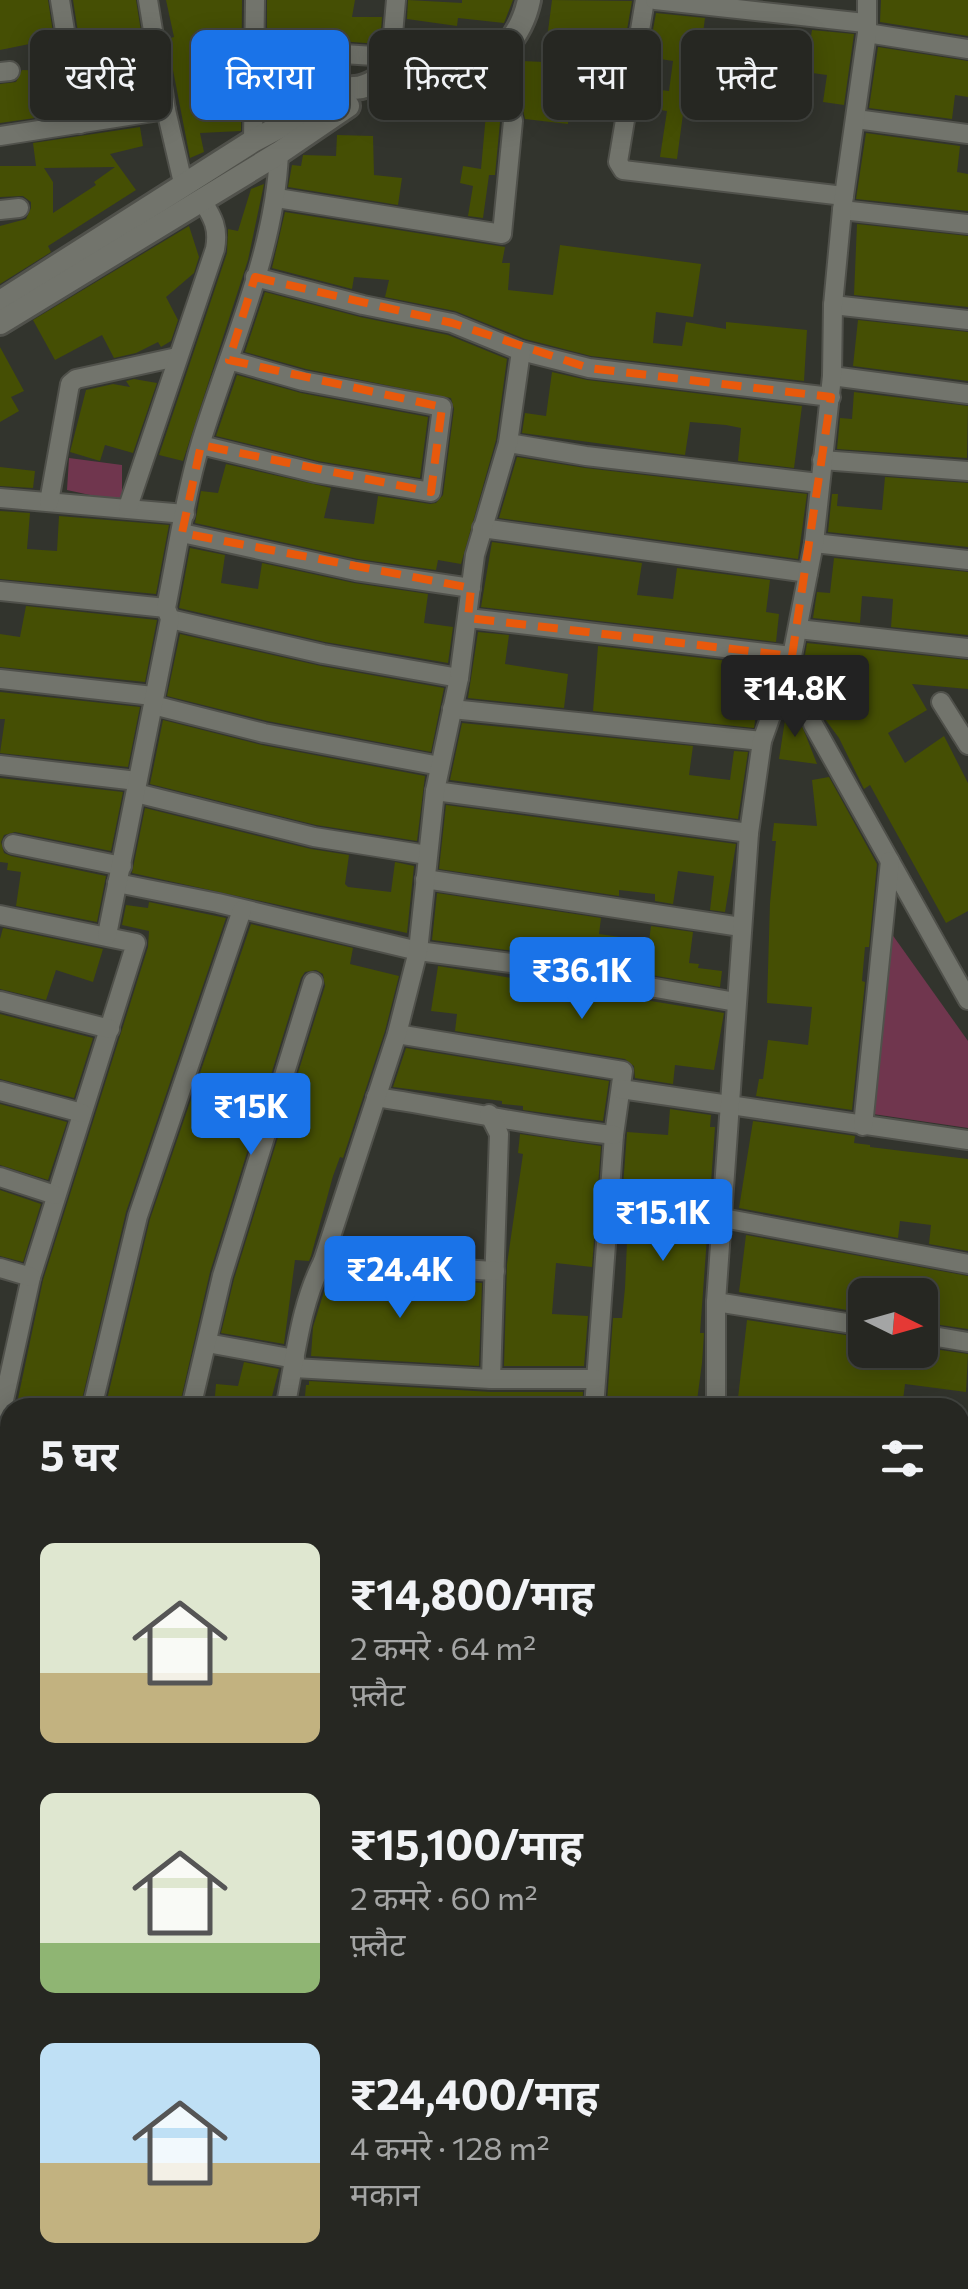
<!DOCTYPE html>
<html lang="hi">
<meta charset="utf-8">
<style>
body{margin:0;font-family:Commissioner,"Noto Sans Devanagari",sans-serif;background:#32332f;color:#f1f3f6;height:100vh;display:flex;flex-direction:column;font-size:38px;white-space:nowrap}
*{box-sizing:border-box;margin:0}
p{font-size:32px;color:#a4a5a5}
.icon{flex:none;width:55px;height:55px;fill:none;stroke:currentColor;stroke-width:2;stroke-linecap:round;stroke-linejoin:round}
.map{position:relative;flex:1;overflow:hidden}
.side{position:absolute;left:0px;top:1398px;width:970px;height:892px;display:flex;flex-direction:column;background:#262722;border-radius:30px 30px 0 0;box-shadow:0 5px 25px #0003,0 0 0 2px #424440}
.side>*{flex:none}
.banner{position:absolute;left:30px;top:30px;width:910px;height:90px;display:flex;gap:20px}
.needle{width:65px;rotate:95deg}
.controls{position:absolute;left:848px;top:1278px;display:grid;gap:20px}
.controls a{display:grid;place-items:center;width:90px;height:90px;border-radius:15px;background:#262722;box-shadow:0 5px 25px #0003,0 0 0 2px #424440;font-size:50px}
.price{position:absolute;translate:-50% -85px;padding:0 22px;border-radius:10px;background:#1a73e8;color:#fff;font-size:32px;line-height:65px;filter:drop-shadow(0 2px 5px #0008)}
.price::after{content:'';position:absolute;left:50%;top:60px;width:30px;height:22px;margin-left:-15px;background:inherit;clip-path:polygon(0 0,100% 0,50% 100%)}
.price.selected{background:#222;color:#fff}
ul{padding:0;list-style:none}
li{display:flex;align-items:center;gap:30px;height:250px;padding:0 40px}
li span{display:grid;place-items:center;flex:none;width:280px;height:200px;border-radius:15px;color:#555}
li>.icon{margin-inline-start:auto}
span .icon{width:120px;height:120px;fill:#fffc;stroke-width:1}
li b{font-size:42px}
h2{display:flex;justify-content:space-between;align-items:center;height:120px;padding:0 40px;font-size:42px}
.tag{padding:0 35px;border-radius:15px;background:#262722;box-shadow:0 5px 25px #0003,0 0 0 2px #424440;font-size:35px;line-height:90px}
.tag.selected{background:#1a73e8;color:#fff}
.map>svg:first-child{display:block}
</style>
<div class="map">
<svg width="968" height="2289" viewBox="0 0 968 2289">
<rect width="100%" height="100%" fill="#32342d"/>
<g fill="#70364e">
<path d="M69,458L122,465V502L67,490Z"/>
<path d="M884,923L968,1041V1128L866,1113Z"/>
</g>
<g fill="#454f04" fill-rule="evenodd">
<path d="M0,0H48L54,39L0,50Z"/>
<path d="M73,0H136L152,100L90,109Z"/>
<path d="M166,0H242L241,131L200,133L204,152L190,158L167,39L174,37Z"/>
<path d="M267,0H355L352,17H382L380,44L267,36Z"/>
<path d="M408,0L462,3V0H513L504,23L458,18L457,26L407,19Z"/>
<path d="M552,0L632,1L623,53L601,51L600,61L579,58L576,106L569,105L568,124L525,119L520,96L522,61L544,62Z"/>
<path d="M881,0H968V36L880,22Z"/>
<path d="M656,13L705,18L698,70L689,69L677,159L660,157L667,111L640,107L643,88L669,91L673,61L648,57Z"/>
<path d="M812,30L854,34L844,105L823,102L827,75L805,72Z"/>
<path d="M878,47L968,61V97L955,95L952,119L869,108Z"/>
<path d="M267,62L303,64L302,98L266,112Z"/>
<path d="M22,70L59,71L63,95L37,94L35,118L0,123V84L16,82Z"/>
<path d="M427,88L454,89L451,120L425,117Z"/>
<path d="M479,100L495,102L500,122L495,175H489L483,218L468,216L473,186L460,183L463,166L481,169L486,114L477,113Z"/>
<path d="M140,127L143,146L110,154L136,190L48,246L51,252L0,284V226L26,219L31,208V202L23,196L0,197V166H36L33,143ZM115,167L94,182L96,185L53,213V182L44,168Z"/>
<path d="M866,133L960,146L957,172L968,174V211L856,199Z"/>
<path d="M337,135L373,136L374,175L402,178L398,205L288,187L292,165L301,166L303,155L336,156Z"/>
<path d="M264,184L248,260L183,461L159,455L227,253L228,229L238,231L251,189Z"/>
<path d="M285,212L505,247L502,263H510L508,290L553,295L560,245L701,264L693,317L656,312L653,343L682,346L686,322L726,329V322L807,330L804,381L591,356L525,339L455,311L385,297L389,280L354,277L352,289L272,268Z"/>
<path d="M857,224L968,236V307L854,295Z"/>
<path d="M189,226L199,257L194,273L166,297L178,320L171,341L161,347L158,342L136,353L114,358L102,335L55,360L33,320Z"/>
<path d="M265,292L360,317L448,335L507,359L496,440L461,564L438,560L436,570L358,559L195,523L201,491L218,493L226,464L331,488L324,518L374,524L378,496L430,504L436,503L443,495L454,409L451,398L306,369L245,352Z"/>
<path d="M858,320L968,332V381L853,366Z"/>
<path d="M0,347L24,391L11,397L19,411L0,422Z"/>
<path d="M552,372L587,380L802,406L794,468L738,461L741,428L726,425L690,422L685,455L522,433L525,413L546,416Z"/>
<path d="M237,375L301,393L428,417L420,478L318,461L216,436Z"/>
<path d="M134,379L157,383L133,453L105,445L100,461L70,452L86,390L113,384L130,387L126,381Z"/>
<path d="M854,392L968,406L967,458L837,449L840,418L852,419Z"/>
<path d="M517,457L585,468L807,494L798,559L499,518Z"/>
<path d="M0,467L35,471L33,488L0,486Z"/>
<path d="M885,477L968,483V547L828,532L832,494H838L837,506L882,510Z"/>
<path d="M0,511L30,513L27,549L57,551L59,516L169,525L156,594L0,579Z"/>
<path d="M492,542L642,563L637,595L673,599L677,568L770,580L766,612L779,614L776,642L481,607Z"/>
<path d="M190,548L225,555L221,583L258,589L262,563L354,583L428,594L424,623L453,627L448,663L325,642L179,608Z"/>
<path d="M834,558L968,572V635L891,627L893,599L862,596L860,623L813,618L817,592L830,593Z"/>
<path d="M26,606L157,620L145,682L0,667V634L20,637Z"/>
<path d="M478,632L509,635L505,664L568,674L564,708L468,698Z"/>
<path d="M180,634L321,666L444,688L431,752L267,721L167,696Z"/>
<path d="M807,643L968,660V689L912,684L927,710L888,733L905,763L944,736L968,783V911L946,923L876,796L870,785L864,789L839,738L825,719L805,655Z"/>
<path d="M598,646L763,665L754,728L593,711Z"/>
<path d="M0,692L140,707L128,767L0,753L5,719H0Z"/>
<path d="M787,707L795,708L817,764L779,759Z"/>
<path d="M163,720L262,745L425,776L417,841L316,825L150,784Z"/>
<path d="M462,723L693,746L689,775L730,780L734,751L748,752L738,819L450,780Z"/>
<path d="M829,777L877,864L869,947H865L862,981L865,982L852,1110L756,1096L759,1079H763L768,1040L808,1045L812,1007L767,1003L770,903L776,841H772L774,823L817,826L812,780Z"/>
<path d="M0,778L123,792L111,851L15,832L4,835L1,842L4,853L11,856L106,876L97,922L16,906L21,872L7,870L8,863L0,862Z"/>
<path d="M446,805L736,844L725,912L710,910L714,876L678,871L673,904L655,901V894L619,890V896L439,869Z"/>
<path d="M145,808L311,849L349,855L345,884L348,887L391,892L395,862L414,866L407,933L132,873Z"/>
<path d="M437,893L601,918L599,934L649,941L651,926L693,932L689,963L699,964L698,968L722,971L720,987L513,951L432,940Z"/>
<path d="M149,902L226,918L126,1212L80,1408H16L43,1280L148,947L149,931L122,925L126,905L148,908Z"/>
<path d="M251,924L353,948L350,964L399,976L385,1031L343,1158L340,1157L333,1176L311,1256L309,1261L295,1260L284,1344L221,1333L234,1279L325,986L323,974L316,970L305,972L301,978L210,1272L179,1408H105L150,1219Z"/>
<path d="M3,928L103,949L93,982L56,970L46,1000L0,989V939Z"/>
<path d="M438,966L724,1013L714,1070L675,1065L673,1084L635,1078L634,1066L625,1059L455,1031L457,1014L431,1011Z"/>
<path d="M0,1014L93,1038L74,1098L0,1079Z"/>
<path d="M406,1048L609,1081L603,1121L523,1110V1106L502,1104V1101L393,1087Z"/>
<path d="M0,1104L67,1122L48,1180L0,1165Z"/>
<path d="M670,1109L711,1115L710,1127H715L700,1333H704L702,1363L696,1408L607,1402L613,1318H622L625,1288L627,1242L619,1241L627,1132L668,1135Z"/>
<path d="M753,1121L855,1136L854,1143L870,1145V1147L968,1159V1251L929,1244L931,1225L900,1221L898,1238L739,1208Z"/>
<path d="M520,1134L601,1146L592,1267L556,1263L552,1314L588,1316L584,1366H504L507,1264L523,1154L518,1153Z"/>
<path d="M0,1190L41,1204L23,1262L0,1256Z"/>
<path d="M746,1235L968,1276V1329L920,1322V1295H865V1313L739,1292Z"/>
<path d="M349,1275L389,1281V1277L482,1283L479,1366L311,1356L313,1327L328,1279L348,1283Z"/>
<path d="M747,1320L865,1338V1350H920V1347L968,1354L966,1392L905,1384L902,1408H799L738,1398Z"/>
<path d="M244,1362L279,1369L269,1408H214L216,1384L238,1386Z"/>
<path d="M309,1381L491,1392H583L582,1408H304L306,1385H309Z"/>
</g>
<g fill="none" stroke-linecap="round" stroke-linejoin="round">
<defs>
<g id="minor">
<path d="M60,0L80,124"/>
<path d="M148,0L166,110L183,183"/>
<path d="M645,0L618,162L623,170L844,196"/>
<path d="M655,0L865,23"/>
<path d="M867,33L968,49"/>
<path d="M252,48L389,57"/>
<path d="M390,69L396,0"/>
<path d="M0,72L10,71"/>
<path d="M856,119L968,134"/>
<path d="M0,136L166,110"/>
<path d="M253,141L255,0"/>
<path d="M277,198L502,234L513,121L497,57"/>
<path d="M0,210L19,208"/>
<path d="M842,210L968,224"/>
<path d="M255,277L363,305L452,323L521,351L589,368L831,397"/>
<path d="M833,305L968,320"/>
<path d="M832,376L968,394"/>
<path d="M508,443L586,456L819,483"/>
<path d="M201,445L316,473L431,492L442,407L303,381L229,360"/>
<path d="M822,460L968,471"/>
<path d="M0,498L185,514"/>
<path d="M49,502L70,384L76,379L177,357"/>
<path d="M128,507L215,249C219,228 213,218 202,200"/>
<path d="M482,528L808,573"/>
<path d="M182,533L356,571L471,588"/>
<path d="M814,543L968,560"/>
<path d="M0,591L166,608"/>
<path d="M468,618L792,656L813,724L968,1000"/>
<path d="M170,619L323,654L459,678"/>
<path d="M798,629L968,648"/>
<path d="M0,679L153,696"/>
<path d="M941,702L968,745"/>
<path d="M153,705L264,733L440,766"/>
<path d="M452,709L762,741"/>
<path d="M0,765L137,781"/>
<path d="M435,791L749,833"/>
<path d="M136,793L314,837L427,855"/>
<path d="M13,844L122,866"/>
<path d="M425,879L741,927"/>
<path d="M117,883L218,903L418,951L511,963L736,1002"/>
<path d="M0,915L136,943L31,1277L0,1418"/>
<path d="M107,935L170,619L166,608C177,553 185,496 201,442C230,347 275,253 279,153"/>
<path d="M0,1001L110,1029"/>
<path d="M397,1034L623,1071L614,1135L594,1408"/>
<path d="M621,1089L968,1140"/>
<path d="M0,1091L82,1113"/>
<path d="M376,1097C456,1109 534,1127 614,1135"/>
<path d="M489,1114L499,1134L491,1379"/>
<path d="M863,1126L890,861"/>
<path d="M0,1177L55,1195"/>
<path d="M723,1218L968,1264"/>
<path d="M323,1261L495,1271"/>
<path d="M0,1268L31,1277"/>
<path d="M716,1302L865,1326"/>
<path d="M920,1334L968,1342"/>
<path d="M207,1343L295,1359"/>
<path d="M294,1368L491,1379H596"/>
<path d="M92,1408L138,1216L242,910"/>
<path d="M191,1408L222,1276L313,982"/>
<path d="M285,1408C296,1357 299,1308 323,1261L397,1034L418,951L435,791L459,678L475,555L508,443L521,351"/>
<path d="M716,1408V1302L749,833L762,741L792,656L814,543L832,376L833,305L842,210L867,33V0"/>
<path d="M960,1447L968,1448"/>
<path d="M0,1515L10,1522"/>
<path d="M960,1552L968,1553"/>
<path d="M0,1777L10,1778"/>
<path d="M960,1793L968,1744"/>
<path d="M960,1812L968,1813"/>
<path d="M960,1910L968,1912"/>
<path d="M0,1945L8,1909"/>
<path d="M960,2008L968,2009"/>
<path d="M0,2145L10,2147"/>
<path d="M0,2224L10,2227"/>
<path d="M960,2268L968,2237"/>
<path d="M677,2280L720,2289"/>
<path d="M310,2289L312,2280"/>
<path d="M449,2289L451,2280"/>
<path d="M576,2289L578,2280"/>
<path d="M854,2289L856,2280"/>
</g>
<g id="tertiary">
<path d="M0,302L253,141L353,88C370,89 380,74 396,73C417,71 438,75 458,74C495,70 522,34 529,0"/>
<path d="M0,323L279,153L348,106"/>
</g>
</defs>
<use href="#minor" stroke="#50514b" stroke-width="22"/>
<use href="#tertiary" stroke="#50514b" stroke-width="28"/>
<use href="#minor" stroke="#72746c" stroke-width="18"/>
<use href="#tertiary" stroke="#72746c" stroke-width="22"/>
</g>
<path fill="none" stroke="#e8590c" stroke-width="8" stroke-dasharray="20 12" stroke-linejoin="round" d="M255,277L452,323L589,368L831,397L792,656L468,618L471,588L182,533L201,445L431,492L442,407L229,360Z"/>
</svg>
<div class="controls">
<a><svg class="needle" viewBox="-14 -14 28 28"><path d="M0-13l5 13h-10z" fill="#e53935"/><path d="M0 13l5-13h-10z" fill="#a4a5a5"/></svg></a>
</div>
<b class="price selected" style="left:795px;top:740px">₹14.8K</b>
<b class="price" style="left:582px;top:1022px">₹36.1K</b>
<b class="price" style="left:251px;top:1158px">₹15K</b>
<b class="price" style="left:663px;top:1264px">₹15.1K</b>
<b class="price" style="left:400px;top:1321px">₹24.4K</b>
<div class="banner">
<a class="tag">खरीदें</a>
<a class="tag selected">किराया</a>
<a class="tag">फ़िल्टर</a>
<a class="tag">नया</a>
<a class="tag">फ़्लैट</a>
</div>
<section class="side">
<h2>5 घर<svg class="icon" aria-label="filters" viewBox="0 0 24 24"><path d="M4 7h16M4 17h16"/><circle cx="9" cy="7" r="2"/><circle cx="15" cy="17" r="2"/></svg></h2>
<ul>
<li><span style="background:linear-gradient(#dfe7d0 65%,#c2b280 0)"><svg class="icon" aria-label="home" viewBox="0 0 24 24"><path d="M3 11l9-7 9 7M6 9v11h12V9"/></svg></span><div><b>₹14,800/माह</b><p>2 कमरे · 64 m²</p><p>फ़्लैट</p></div></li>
<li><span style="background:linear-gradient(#dfe7d0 75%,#8fb573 0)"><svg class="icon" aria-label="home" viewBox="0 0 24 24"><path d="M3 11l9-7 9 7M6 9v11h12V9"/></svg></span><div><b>₹15,100/माह</b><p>2 कमरे · 60 m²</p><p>फ़्लैट</p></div></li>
<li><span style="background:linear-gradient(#bfe0f5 60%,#c2b280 0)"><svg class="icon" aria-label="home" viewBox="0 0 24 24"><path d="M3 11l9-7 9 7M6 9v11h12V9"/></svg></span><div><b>₹24,400/माह</b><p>4 कमरे · 128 m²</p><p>मकान</p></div></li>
</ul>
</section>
</div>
